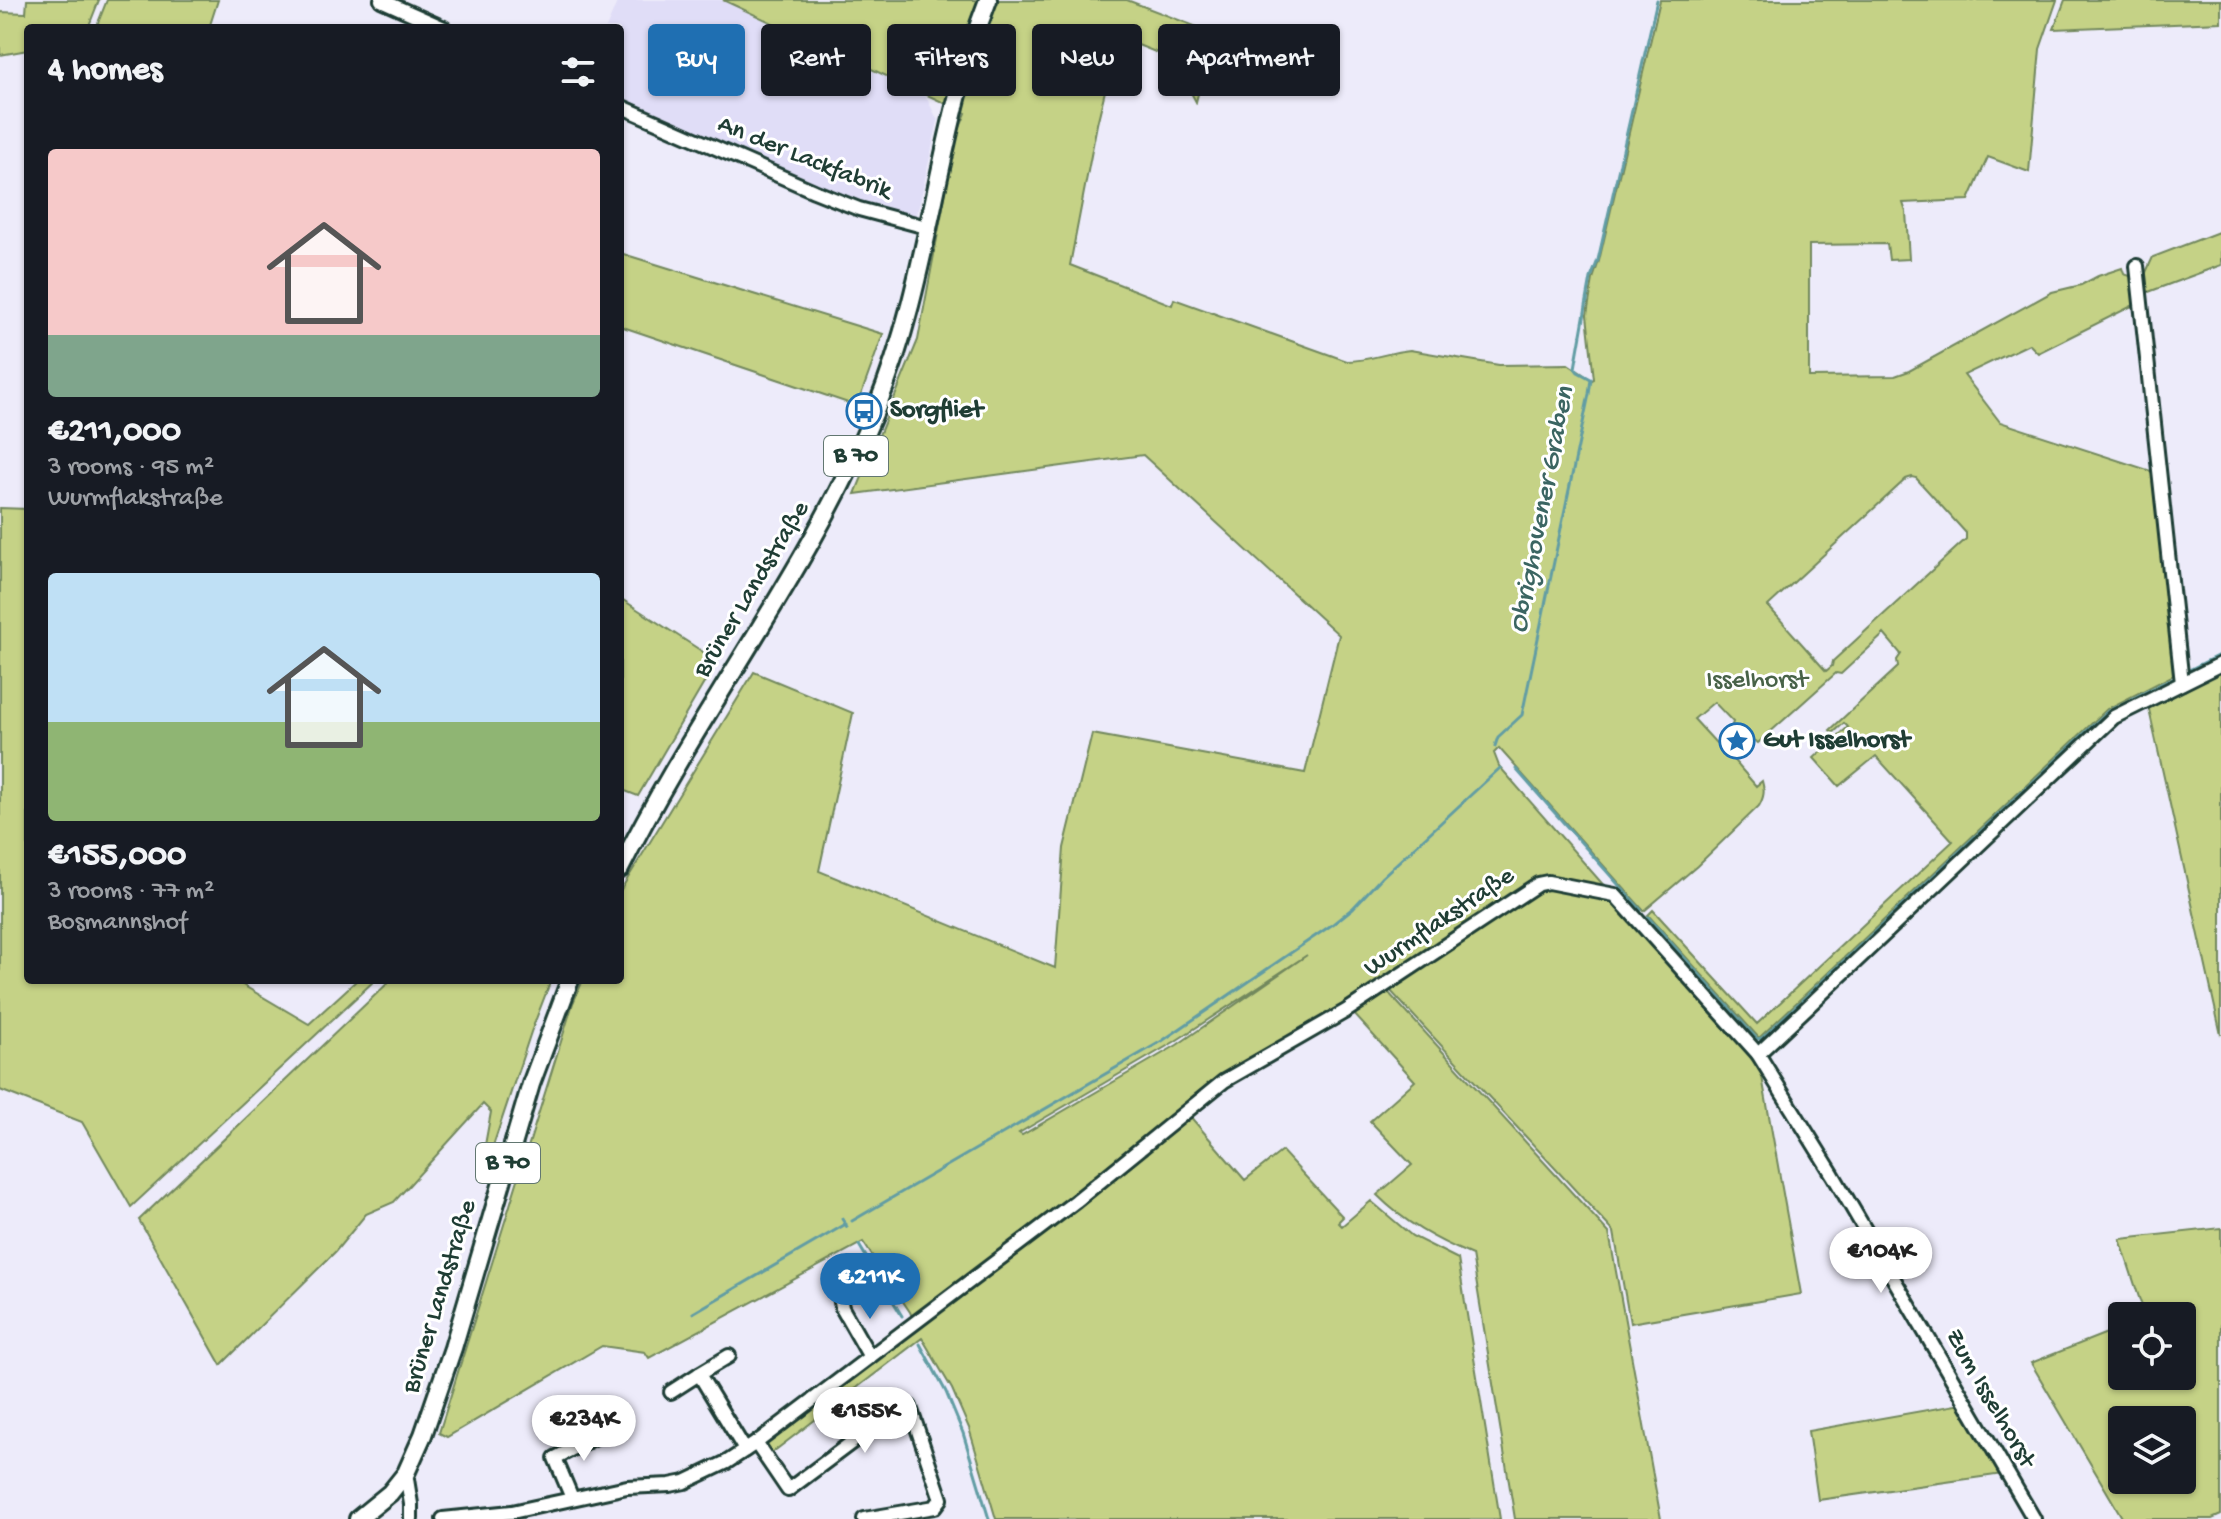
<!DOCTYPE html>
<meta charset="utf-8">
<style>
body{margin:0;font-family:"Gochi Hand",sans-serif;background:#20242c;color:#f1f3f6;height:100vh;display:flex;flex-direction:column;font-size:30px;white-space:nowrap}
*{box-sizing:border-box;margin:0}
p{font-size:26px;color:#9ea1a6}
.icon{flex:none;width:44px;height:44px;fill:none;stroke:currentColor;stroke-width:2;stroke-linecap:round;stroke-linejoin:round}
.map{position:relative;flex:1;overflow:hidden}
.panel{position:absolute;left:24px;top:24px;width:600px;height:960px;display:flex;flex-direction:column;background:#171b24;border-radius:8px;box-shadow:0 2px 6px #0004}
.panel>*{flex:none}
.top-card{position:absolute;left:648px;top:24px;width:760px;height:72px;display:flex;gap:16px}
.controls{position:absolute;left:2108px;top:1302px;display:grid;gap:16px}
.controls a{display:grid;place-items:center;width:88px;height:88px;border-radius:8px;background:#171b24;box-shadow:0 2px 6px #0004;font-size:40px}
.price{position:absolute;translate:-50% -68px;padding:0 18px;border-radius:28px;background:#fff;color:#222;font-size:26px;line-height:52px;filter:drop-shadow(0 2px 4px #0008)}
.price::after{content:'';position:absolute;left:50%;top:48px;width:24px;height:18px;margin-left:-12px;background:inherit;clip-path:polygon(0 0,100% 0,50% 100%)}
.price.selected{background:#1f6fb2;color:#fff}
ul{padding:0;list-style:none}
li{display:grid;align-content:center;gap:16px;height:424px;padding:0 24px}
li span{display:grid;place-items:center;height:248px;border-radius:8px;color:#555}
li>.icon{margin-inline-start:auto}
span .icon{width:144px;height:144px;fill:#fffc;stroke-width:1}
li b{font-size:34px}
h2{display:flex;justify-content:space-between;align-items:center;height:96px;padding:0 24px;font-size:34px}
.pill{padding:0 28px;border-radius:8px;background:#171b24;box-shadow:0 2px 6px #0004;font-size:28px;line-height:72px}
.pill.selected{background:#1f6fb2;color:#fff}
.map>svg:first-child{display:block}
</style>
<div class="map">
<svg width="2221" height="1519" viewBox="0 0 2221 1519">
<rect width="100%" height="100%" fill="#edebfa"/>
<filter id="ink" filterUnits="userSpaceOnUse"><feTurbulence type="fractalNoise" baseFrequency=".0125" numOctaves="2"/><feDisplacementMap in="SourceGraphic" scale="16" xChannelSelector="R" yChannelSelector="G"/><feConvolveMatrix kernelMatrix="1 2 1 2 8 2 1 2 1" color-interpolation-filters="sRGB"/></filter>
<g filter="url(#ink)">
<path fill="#e0ddf7" d="M618,0H722L925,95L938,121L919,206L914,220L846,199L620,100V28H606Z"/>
<g fill="#c5d286" stroke="#72885d" stroke-width="2" fill-rule="evenodd">
<path d="M27,0H99L88,28H28V50L0,55V12L26,13Z"/>
<path d="M107,0H218L209,28H96Z"/>
<path d="M723,0H1127L1213,33L1196,102L1179,70L1168,57L1138,45L1121,73L1108,75L1099,72V79L1104,85L1105,91L1097,124L1070,265L1172,305L1174,299L1347,361C1369,361 1388,352 1410,350L1499,365L1568,364L1592,380L1594,379L1587,315L1593,279L1599,261L1660,0H2057L2040,49L2029,172L1988,157L1969,200L1903,203L1906,212L1909,259L1889,260L1887,244L1809,245V377L1895,376L1909,371L2052,292L2081,285L2098,276L2122,268L2124,274L2133,277L2138,303L2038,353L2029,344L1964,375L2000,422L2154,472L2176,674L2107,709L1759,1038L1648,915L1653,910L1757,1024L1953,841L1876,756L1839,786L1814,758L1848,727L1844,723L1833,733L1830,730L1898,667L1897,660L1901,654L1884,634L1841,674L1836,673L1758,743L1732,725L1733,722L1714,702L1694,719L1716,743L1718,742L1756,786L1762,781C1765,791 1764,797 1759,806L1697,866L1644,911L1499,748L1494,753L1499,766L1607,889L1542,877L1335,1013L1205,1087L1143,1140L1189,1115L1245,1180L1282,1151L1343,1217L1338,1222L1342,1226L1371,1201L1412,1236L1458,1259L1500,1519H996L969,1428L952,1389L922,1338L769,1455L763,1444L916,1327L910,1312L863,1242L649,1358L645,1352L602,1346L447,1437L439,1433L573,1003L583,980H620V891L754,672L853,713L819,871L1055,968L1064,848L1092,734L1305,773L1339,635L1143,455L855,494L918,340L956,137L966,113ZM1912,477L1916,478L1966,533V539L1833,661L1832,666L1826,671L1768,606L1906,479ZM1307,955L1177,1045L1022,1135L1019,1133L1174,1042Z"/>
<path d="M2065,0H2221V22L2054,29Z"/>
<path d="M2221,231V265L2143,294L2142,281L2153,257Z"/>
<path d="M620,253L883,334L857,406L620,326Z"/>
<path d="M0,508L28,509V980H234L309,1024L357,980H375L131,1207L82,1122L0,1090Z"/>
<path d="M620,598L717,661L638,796L620,789Z"/>
<path d="M2221,669V1035L2148,705Z"/>
<path d="M1544,887L1606,898L1621,907L1759,1060L1801,1294L1630,1323L1614,1232L1389,989Z"/>
<path d="M391,980H551L531,1032L485,1170L481,1167L491,1112L483,1104L394,1202L366,1214L335,1252L221,1365L139,1220Z"/>
<path d="M1387,991L1609,1233L1661,1519H1515L1472,1255C1436,1240 1405,1223 1377,1195L1412,1165L1370,1121L1415,1081L1353,1013Z"/>
<path d="M2221,1228V1515L2212,1519H2123L2031,1363L2122,1327V1376H2182V1316H2145L2120,1239ZM2182,1420V1480H2122V1420Z"/>
<path d="M1961,1404L2003,1474L1818,1500L1808,1431Z"/>
</g>
<g fill="none" stroke-linecap="round" stroke-linejoin="round">
<g stroke="#629da4" stroke-width="3">
<path d="M2189,670L2221,654"/>
<path d="M1495,746L1498,737L1522,715L1589,394L1591,379L1578,372L1575,368L1591,278L1598,260L1657,0"/>
<path d="M1516,769L1641,910"/>
<path d="M1648,917L1757,1039L1762,1038L2108,711L2171,679"/>
<path d="M842,1219L847,1227"/>
<path d="M852,1221L1162,1041L1333,924L1353,908L1382,877L1500,768"/>
<path d="M859,1245L902,1316"/>
<path d="M693,1313L846,1224"/>
<path d="M920,1344L946,1392L963,1433L989,1519"/>
</g>
<defs>
<g id="minor">
<path d="M381,0L444,28"/>
<path d="M620,106L814,191L859,209L930,228"/>
<path d="M2137,266L2182,683"/>
<path d="M1758,1054L1833,1175L2034,1519"/>
<path d="M840,1296L842,1308L870,1357"/>
<path d="M729,1356L699,1374L745,1450"/>
<path d="M671,1392L699,1374"/>
<path d="M756,1443L788,1490L899,1407H910L941,1499L935,1507L864,1519"/>
<path d="M406,1473L411,1504V1519"/>
<path d="M572,1498L555,1458L605,1432"/>
<path d="M443,1519L512,1512L627,1487L670,1485L685,1482L727,1462L756,1443L1076,1201L1224,1081L1346,1011L1538,884L1548,882L1615,895L1758,1054L2114,717L2221,664"/>
</g>
<g id="major">
<path d="M620,869C698,711 809,572 876,409C931,276 936,133 988,0"/>
<path d="M358,1519L390,1493L406,1473L423,1435L453,1348L531,1084L570,980"/>
</g>
</defs>
<use href="#minor" stroke="#1f3d34" stroke-width="18"/>
<use href="#major" stroke="#1f3d34" stroke-width="22"/>
<use href="#minor" stroke="#fff" stroke-width="12"/>
<use href="#major" stroke="#fff" stroke-width="16"/>
</g>
</g>
<defs>
<symbol id="bus-ring" viewBox="-11 -11 22 22"><circle r="9.5" fill="#fff" stroke="#1f6fb2" stroke-width="1.5"/><path d="M-5-6H5V4H4V6H2V4H-2V6H-4V4H-5ZM-3.5-4V0h7V-4ZM-3.5 1.2v1.5H-2V1.2ZM2 1.2v1.5H3.5V1.2Z" fill="#1f6fb2"/></symbol>
<symbol id="sight-ring" viewBox="-11 -11 22 22"><circle r="9.5" fill="#fff" stroke="#1f6fb2" stroke-width="1.5"/><path d="M0-6L1.8-2.2L6-1.7L2.9 1.2L3.7 5.4L0 3.3L-3.7 5.4L-2.9 1.2L-6-1.7L-1.8-2.2Z" fill="#1f6fb2"/></symbol>
</defs>
<g fill-rule="evenodd">
<use href="#bus-ring" x="844" y="391" width="40" height="40"/>
<use href="#sight-ring" x="1717" y="721" width="40" height="40"/>
</g>
<g text-anchor="middle" dominant-baseline="central" stroke-width="6" stroke-linejoin="round" paint-order="stroke">
<g fill="#fff" stroke="#627771" stroke-width="2">
<rect x="824" y="436" width="64" height="40" rx="6"/>
<rect x="476" y="1143" width="64" height="40" rx="6"/>
</g>
<g font-size="24" font-weight="bold" fill="#1f3d34">
<text x="856" y="456">B 70</text>
<text x="508" y="1163">B 70</text>
</g>
<g font-size="26" fill="#1f3d34" stroke="#fff">
<text transform="translate(804 159) rotate(22)">An der Lackfabrik</text>
<text transform="translate(753 590) rotate(-59)">Brüner Landstraße</text>
<text transform="translate(1440 923) rotate(-34)">Wurmflakstraße</text>
<text transform="translate(441 1297) rotate(-73)">Brüner Landstraße</text>
<text transform="translate(1989 1399) rotate(60)">Zum Isselhorst</text>
</g>
<g font-size="26" font-weight="bold" fill="#1f3d34" stroke="#fff" text-anchor="start">
<text x="890" y="411">Sorgfliet</text>
<text x="1763" y="741">Gut Isselhorst</text>
</g>
<g font-size="26" fill="#486248" stroke="#fff">
<text x="1757" y="681">Isselhorst</text>
</g>
<g font-size="28" font-style="italic" fill="#3b6562" stroke="#fff">
<text transform="translate(1543 510) rotate(-79)">Obrighovener Graben</text>
</g>
</g>
</svg>
<div class="controls">
<a><svg class="icon" aria-label="locate" viewBox="0 0 24 24"><circle cx="12" cy="12" r="6"/><path d="M12 2v4M12 18v4M2 12h4M18 12h4"/></svg></a>
<a><svg class="icon" aria-label="layers" viewBox="0 0 24 24"><path d="M12 4l9 5-9 5-9-5zM3 14l9 5 9-5"/></svg></a>
</div>
<b class="price" style="left:1881px;top:1295px">€104K</b>
<b class="price selected" style="left:870px;top:1321px">€211K</b>
<b class="price" style="left:865px;top:1455px">€155K</b>
<b class="price" style="left:584px;top:1463px">€234K</b>
<div class="top-card">
<a class="pill selected">Buy</a>
<a class="pill">Rent</a>
<a class="pill">Filters</a>
<a class="pill">New</a>
<a class="pill">Apartment</a>
</div>
<section class="panel">
<h2>4 homes<svg class="icon" aria-label="filters" viewBox="0 0 24 24"><path d="M4 7h16M4 17h16"/><circle cx="9" cy="7" r="2"/><circle cx="15" cy="17" r="2"/></svg></h2>
<ul>
<li><span style="background:linear-gradient(#f6c9c9 75%,#7fa58c 0)"><svg class="icon" aria-label="home" viewBox="0 0 24 24"><path d="M3 11l9-7 9 7M6 9v11h12V9"/></svg></span><div><b>€211,000</b><p>3 rooms · 95 m²</p><p>Wurmflakstraße</p></div></li>
<li><span style="background:linear-gradient(#bfe0f5 60%,#8fb573 0)"><svg class="icon" aria-label="home" viewBox="0 0 24 24"><path d="M3 11l9-7 9 7M6 9v11h12V9"/></svg></span><div><b>€155,000</b><p>3 rooms · 77 m²</p><p>Bosmannshof</p></div></li>
</ul>
</section>
</div>
